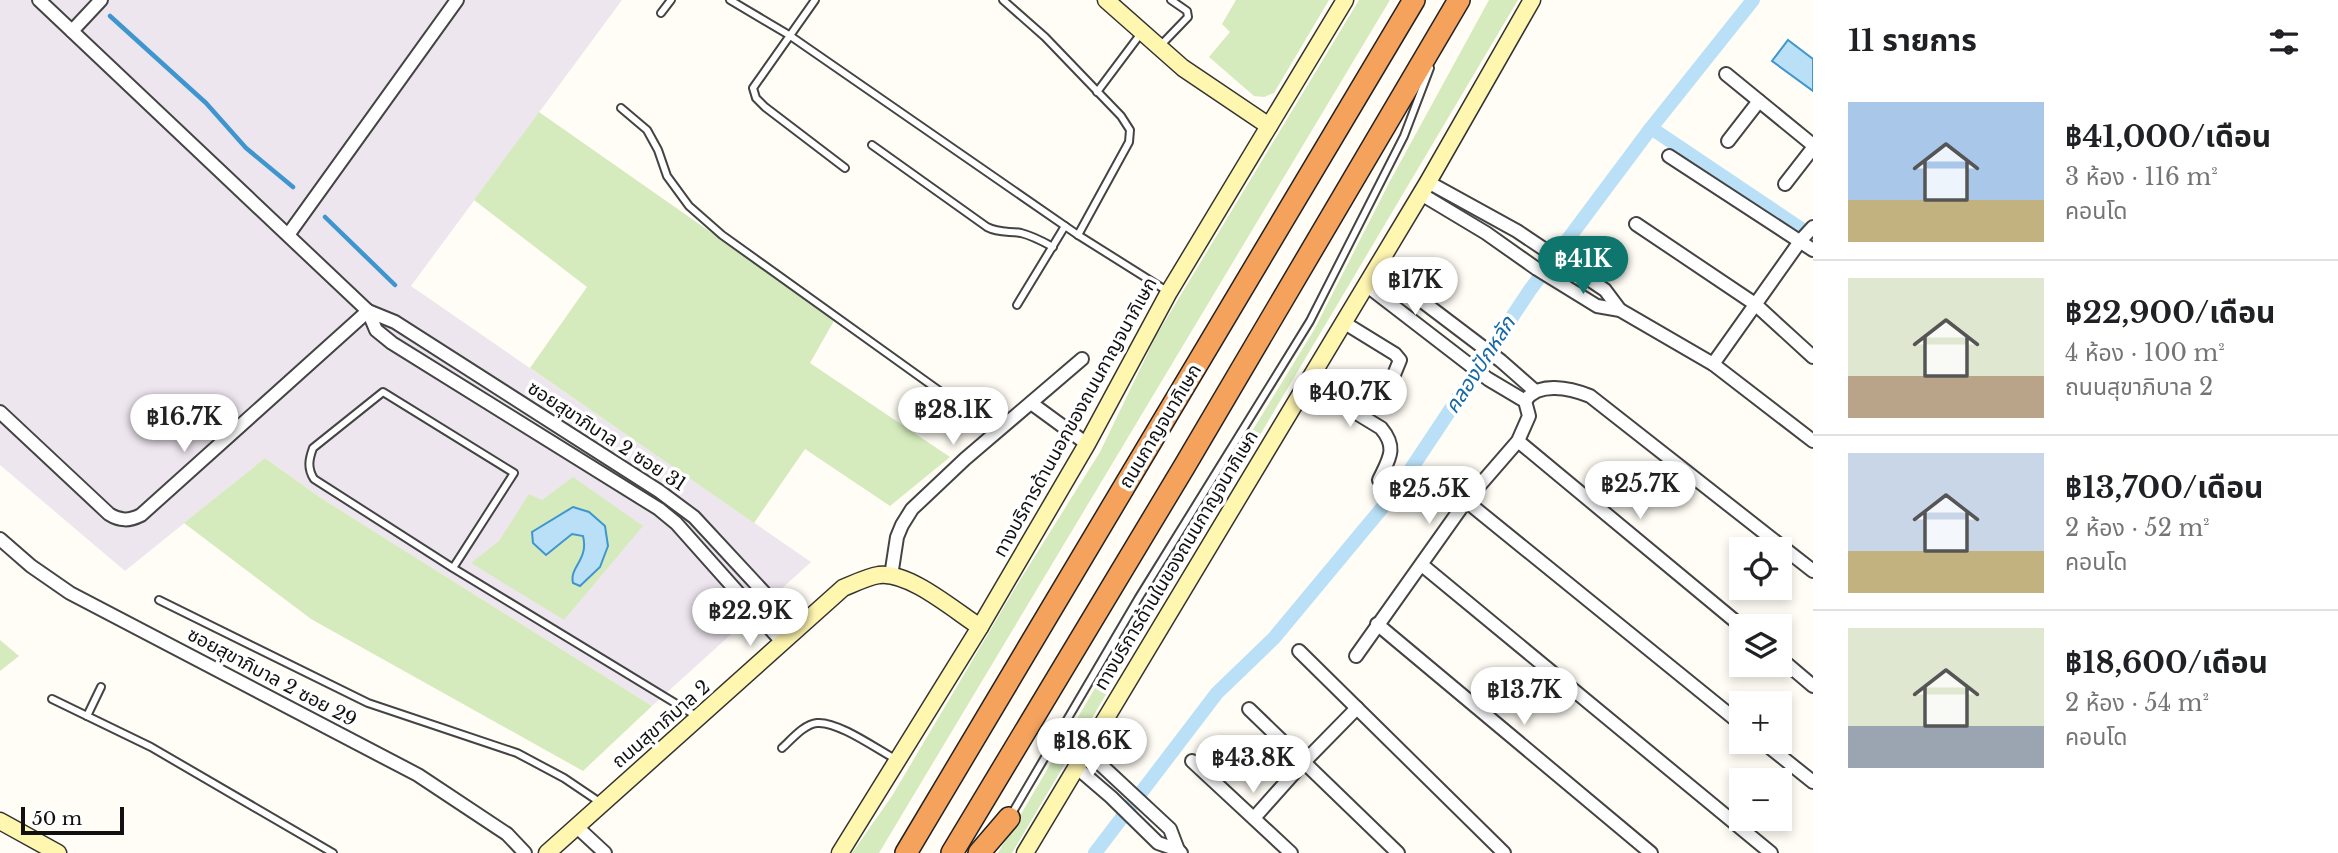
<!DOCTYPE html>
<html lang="th">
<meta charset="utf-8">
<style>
body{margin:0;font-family:"Libre Baskerville","Noto Sans Thai",serif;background:#f6f6f6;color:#202124;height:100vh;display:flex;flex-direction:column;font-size:26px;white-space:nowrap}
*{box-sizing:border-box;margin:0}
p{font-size:23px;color:#757577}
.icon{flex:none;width:38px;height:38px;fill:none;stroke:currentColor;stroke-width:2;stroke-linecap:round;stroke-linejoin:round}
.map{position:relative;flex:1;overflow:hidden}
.sheet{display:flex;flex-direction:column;background:#fff;width:525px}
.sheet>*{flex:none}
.tools{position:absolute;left:1729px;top:537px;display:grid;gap:14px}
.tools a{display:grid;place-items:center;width:63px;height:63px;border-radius:0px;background:#fff;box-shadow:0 4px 10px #0003;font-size:35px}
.scale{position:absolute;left:21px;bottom:18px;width:103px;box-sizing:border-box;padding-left:7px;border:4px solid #111;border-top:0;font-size:19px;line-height:24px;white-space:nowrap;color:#111;-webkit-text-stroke:5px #fff;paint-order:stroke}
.price{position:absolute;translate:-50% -60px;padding:0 16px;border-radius:24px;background:#fff;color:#222;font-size:23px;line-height:46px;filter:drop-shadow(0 2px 4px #0008)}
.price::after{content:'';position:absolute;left:50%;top:42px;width:21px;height:16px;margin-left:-10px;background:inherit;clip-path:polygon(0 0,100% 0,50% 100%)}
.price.current{background:#0f766e;color:#fff}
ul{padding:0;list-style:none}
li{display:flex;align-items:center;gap:21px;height:175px;padding:0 35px}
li+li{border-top:2px solid #e0e0e0}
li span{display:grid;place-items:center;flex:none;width:196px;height:140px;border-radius:0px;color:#555}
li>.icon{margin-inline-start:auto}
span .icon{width:84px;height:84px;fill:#fffc;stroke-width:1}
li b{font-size:30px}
h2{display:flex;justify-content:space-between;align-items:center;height:84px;padding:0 35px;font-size:30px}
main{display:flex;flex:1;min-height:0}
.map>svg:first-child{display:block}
</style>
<main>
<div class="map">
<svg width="1813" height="853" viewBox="0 0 1813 853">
<rect width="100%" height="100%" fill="#fffdf5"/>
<path fill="#eee6ef" d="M0,0H622L411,286L811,562L652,706L321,498L265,458L125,571L0,465Z"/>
<g fill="#d5ebbd">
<path d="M1236,0H1329L1274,93L1264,97L1254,96L1209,57L1230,32L1222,24Z"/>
<path d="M1359,0H1390L879,853H852L892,796L1017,585L1100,452L1156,336Z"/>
<path d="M1489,0H1518L1012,853H998L1108,666L1314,330L1390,181Z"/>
<path d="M539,112L835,319L810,363L950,457L890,506L805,449L754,523L530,368L587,287L474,200Z"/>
<path d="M265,458L321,498L652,706L583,771L311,619L184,523Z"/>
<path d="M573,477L643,526L564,620L471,563L499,541L529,494L542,500Z"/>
<path d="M0,640L19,656L0,671Z"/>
</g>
<g fill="#b9e0f7" stroke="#3f96cf" stroke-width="2">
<path d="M1788,40L1813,59V91L1772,61Z"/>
<path d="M573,507L589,512L605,526L608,546L600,567L580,586L573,583C569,567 589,560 583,536L572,534L546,555L533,543L532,532Z"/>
</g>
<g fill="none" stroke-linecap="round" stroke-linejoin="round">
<g stroke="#3f96cf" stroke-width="4.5">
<path d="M110,16L206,103L246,148L293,187"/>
<path d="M325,217L395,285"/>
</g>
<g stroke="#b9e0f7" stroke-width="14">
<path d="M1651,128L1813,237"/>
<path d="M1095,853L1217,693L1274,638L1397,490L1530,290L1651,128L1753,0"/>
</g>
<defs>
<g id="lane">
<path d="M730,0L789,35L1078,235L1167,291"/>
<path d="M815,0L753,88L756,98L765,107L845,168"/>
<path d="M1003,0L1045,37L1121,116L1130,130L1129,142L1078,235"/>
<path d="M661,13L671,0"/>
<path d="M1161,45L1188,17L1187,11L1171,0"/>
<path d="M1097,92L1142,32"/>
<path d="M621,108L647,130L658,150L667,176L689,206L722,235L948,397L1003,425"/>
<path d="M872,145L987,227C998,233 1009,231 1021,233C1033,236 1042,241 1053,247"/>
<path d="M1017,305L1065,226"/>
<path d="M453,568L514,473L383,392L313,448C309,459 307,468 314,479L453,568L698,717"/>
<path d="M159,600L368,703L517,753L564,778L601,803"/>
<path d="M52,699L151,747L333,853"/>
<path d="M87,716L101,687"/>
<path d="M782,748C791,740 804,724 817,723C838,721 878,750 897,760"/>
<path d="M1011,815L1138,599L1310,321L1404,136L1430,68"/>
</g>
<g id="street">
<path d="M39,0L368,311L376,330L392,343L659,509L676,523L783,643"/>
<path d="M72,31L101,0"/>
<path d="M1726,74L1813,145"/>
<path d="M1728,141L1759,101"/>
<path d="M1669,156L1813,250"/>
<path d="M1428,182L1517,231L1605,290L1620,310"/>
<path d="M1785,184L1813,148"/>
<path d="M1421,194L1486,233L1537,269L1597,306L1620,310L1713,364L1813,441"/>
<path d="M1636,224L1755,304L1813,357"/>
<path d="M288,235L457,0"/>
<path d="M1377,267L1501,361L1534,390"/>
<path d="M368,311L395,322L659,491L694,517L798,629"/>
<path d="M1343,322L1395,354L1400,360L1393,377L1369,406"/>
<path d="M1713,364L1801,240L1813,227"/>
<path d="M1307,383L1381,428C1398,448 1389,459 1379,480"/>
<path d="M1525,401C1538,381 1570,388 1590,396L1813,571"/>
<path d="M1031,403L1087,444"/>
<path d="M0,412L109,514C120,521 129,521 141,515L368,311"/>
<path d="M1518,441L1741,626"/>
<path d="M1466,501L1741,724"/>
<path d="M0,539L31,566L70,593L418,775L507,834L525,853"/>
<path d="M1422,565L1771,853"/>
<path d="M891,576L897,537L902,525L912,509L965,459L1082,359"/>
<path d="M1377,624L1651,853"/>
<path d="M1299,651L1504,853"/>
<path d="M1356,656L1466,501L1518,441L1529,416L1525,401L1488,379L1366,285"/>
<path d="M1780,658L1813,686"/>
<path d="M1249,709L1398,853"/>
<path d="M1763,742L1813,782"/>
<path d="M1085,750L1170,829L1178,850"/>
<path d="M1192,761L1291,853"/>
<path d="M1076,767L1111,797L1158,843L1178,850L1181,853"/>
<path d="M1254,818L1304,762L1357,708"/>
<path d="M577,827L605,853"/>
</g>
<g id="secondary">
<path d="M1106,0L1183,68L1269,126"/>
<path d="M0,821L58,853"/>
<path d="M547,853L843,588C855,583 867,577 879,575C909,571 955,611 980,627"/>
<path d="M840,853L980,627L1087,444L1169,292L1345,0"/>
<path d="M1025,853L1428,182L1532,0"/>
</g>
<g id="highway">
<path d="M906,853L1414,0"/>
<path d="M952,853L1184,467L1459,0"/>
<path d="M979,853L1009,818"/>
</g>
</defs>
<use href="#lane" stroke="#444" stroke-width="10"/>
<use href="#street" stroke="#444" stroke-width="16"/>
<use href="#secondary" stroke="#333" stroke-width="19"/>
<use href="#highway" stroke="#222" stroke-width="24"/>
<use href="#lane" stroke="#fff" stroke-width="6"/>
<use href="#street" stroke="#fff" stroke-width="12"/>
<use href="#secondary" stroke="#fff6b0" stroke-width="16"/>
<use href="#highway" stroke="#f5a25d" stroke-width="21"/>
</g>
<g text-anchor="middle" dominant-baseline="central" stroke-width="7" stroke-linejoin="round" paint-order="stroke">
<g font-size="19" fill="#111" stroke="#fff">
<text transform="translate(1075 417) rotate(-61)">ทางบริการด้านนอกของถนนกาญจนาภิเษก</text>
<text transform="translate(1160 426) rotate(-59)">ถนนกาญจนาภิเษก</text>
<text transform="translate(607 436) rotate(33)">ซอยสุขาภิบาล 2 ซอย 31</text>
<text transform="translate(1176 560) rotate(-59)">ทางบริการด้านในของถนนกาญจนาภิเษก</text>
<text transform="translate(272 677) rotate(28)">ซอยสุขาภิบาล 2 ซอย 29</text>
<text transform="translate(661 724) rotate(-41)">ถนนสุขาภิบาล 2</text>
</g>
<g font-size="21" font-style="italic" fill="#1768a6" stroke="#fff">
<text transform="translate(1480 365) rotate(-57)">คลองปักหลัก</text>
</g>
</g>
</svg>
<div class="tools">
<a><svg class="icon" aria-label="locate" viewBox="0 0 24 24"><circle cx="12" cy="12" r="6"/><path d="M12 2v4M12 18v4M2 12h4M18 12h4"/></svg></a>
<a><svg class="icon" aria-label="layers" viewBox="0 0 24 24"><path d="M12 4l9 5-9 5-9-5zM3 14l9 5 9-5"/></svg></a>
<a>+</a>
<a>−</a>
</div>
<div class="scale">50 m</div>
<b class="price current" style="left:1583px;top:296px">฿41K</b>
<b class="price" style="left:1415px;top:317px">฿17K</b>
<b class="price" style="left:1350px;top:429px">฿40.7K</b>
<b class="price" style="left:953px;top:447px">฿28.1K</b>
<b class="price" style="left:184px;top:454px">฿16.7K</b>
<b class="price" style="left:1640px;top:521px">฿25.7K</b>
<b class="price" style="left:1429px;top:526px">฿25.5K</b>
<b class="price" style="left:750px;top:648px">฿22.9K</b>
<b class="price" style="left:1524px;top:727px">฿13.7K</b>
<b class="price" style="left:1092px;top:778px">฿18.6K</b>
<b class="price" style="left:1253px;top:795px">฿43.8K</b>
</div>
<section class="sheet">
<h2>11 รายการ<svg class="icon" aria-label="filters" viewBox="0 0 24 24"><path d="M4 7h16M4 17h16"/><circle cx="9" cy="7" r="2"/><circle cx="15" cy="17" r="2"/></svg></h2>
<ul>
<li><span style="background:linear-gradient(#a9c7e8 70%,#c2b280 0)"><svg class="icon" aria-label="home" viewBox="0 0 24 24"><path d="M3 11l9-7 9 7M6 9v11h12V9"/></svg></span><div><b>฿41,000/เดือน</b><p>3 ห้อง · 116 m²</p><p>คอนโด</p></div></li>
<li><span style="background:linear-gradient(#dfe7d0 70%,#b9a48a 0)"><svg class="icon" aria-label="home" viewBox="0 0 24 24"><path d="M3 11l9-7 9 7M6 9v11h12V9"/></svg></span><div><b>฿22,900/เดือน</b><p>4 ห้อง · 100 m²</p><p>ถนนสุขาภิบาล 2</p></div></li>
<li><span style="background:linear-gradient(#c9d6e8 70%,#c2b280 0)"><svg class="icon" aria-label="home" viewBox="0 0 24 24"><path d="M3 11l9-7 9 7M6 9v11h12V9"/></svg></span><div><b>฿13,700/เดือน</b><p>2 ห้อง · 52 m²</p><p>คอนโด</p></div></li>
<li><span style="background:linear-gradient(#dfe7d0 70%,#9aa5b1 0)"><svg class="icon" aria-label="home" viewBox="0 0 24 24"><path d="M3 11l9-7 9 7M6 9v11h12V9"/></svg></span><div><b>฿18,600/เดือน</b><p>2 ห้อง · 54 m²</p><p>คอนโด</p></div></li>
</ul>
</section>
</main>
